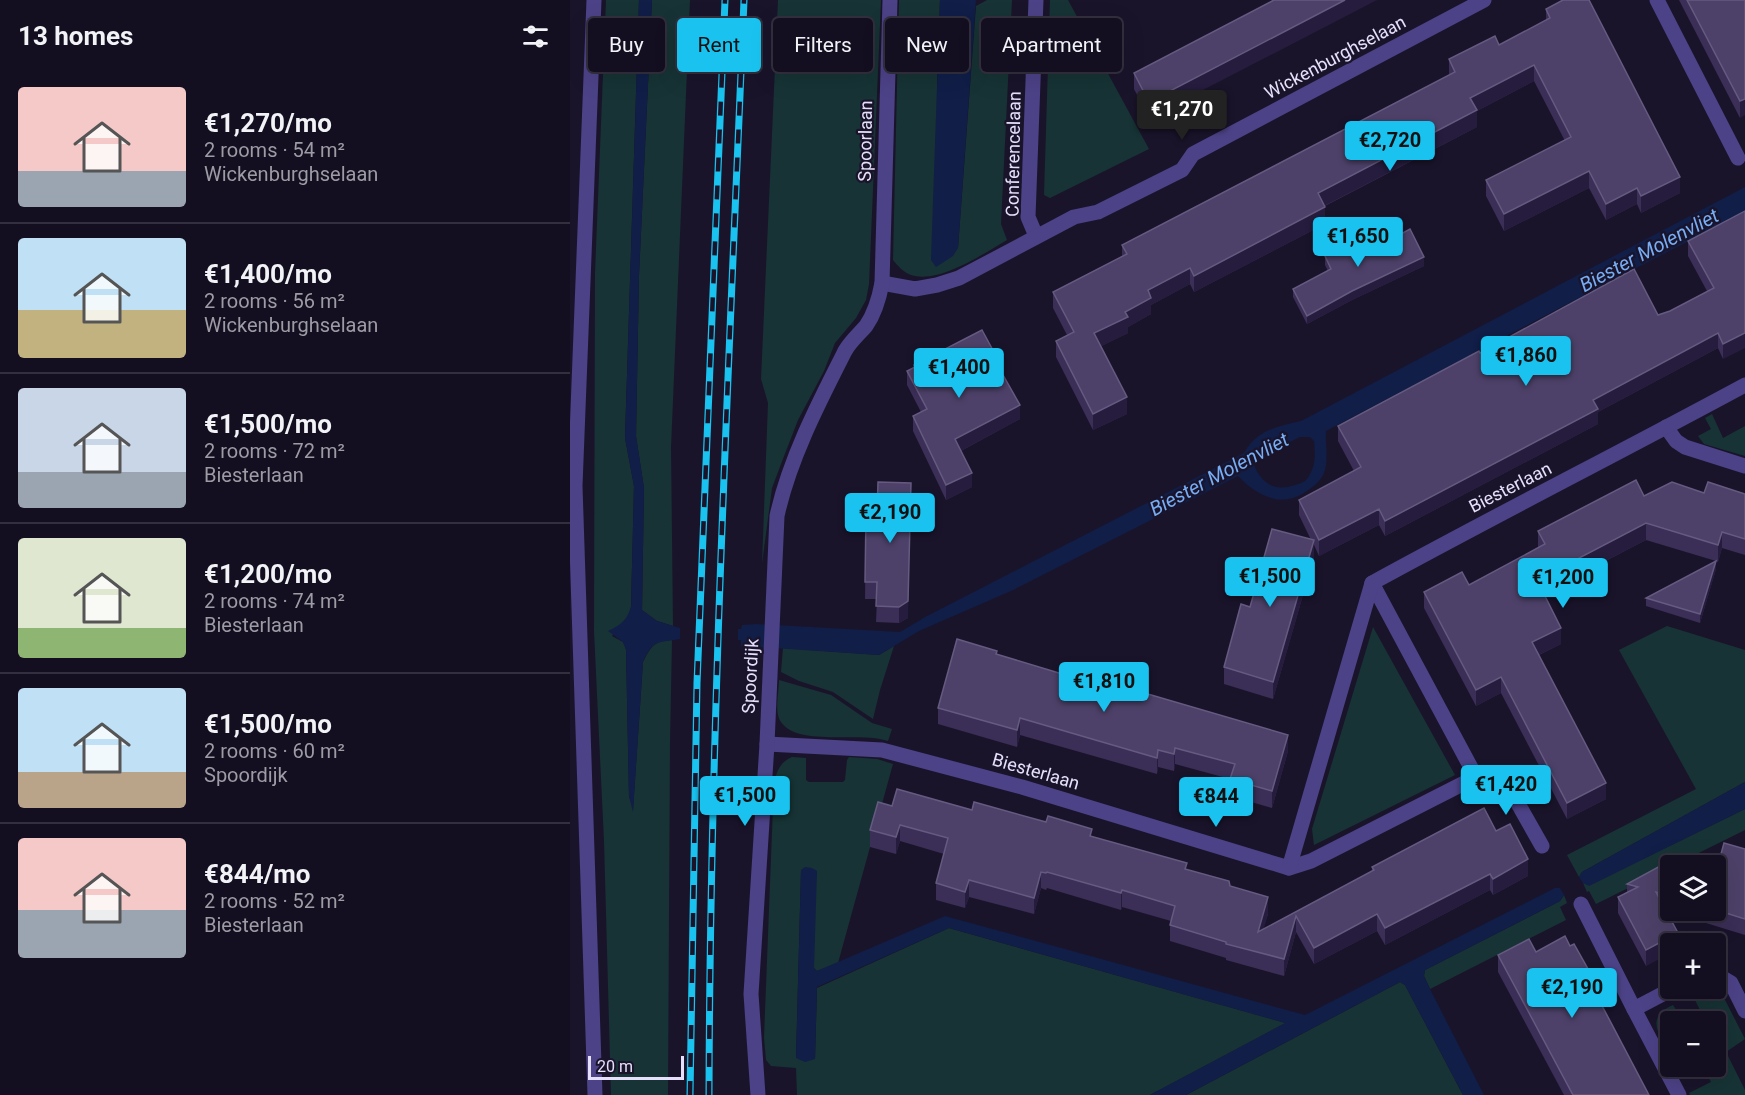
<!DOCTYPE html>
<meta charset="utf-8">
<style>
body{margin:0;font-family:Roboto,sans-serif;background:#211d2d;color:#f1f3f6;height:100vh;display:flex;flex-direction:column;font-size:22px;white-space:nowrap}
*{box-sizing:border-box;margin:0}
p{font-size:20px;color:#9d9ca5}
.icon{flex:none;width:33px;height:33px;fill:none;stroke:currentColor;stroke-width:2;stroke-linecap:round;stroke-linejoin:round}
.map{position:relative;flex:1;overflow:hidden}
.details{display:flex;flex-direction:column;background:#140f20;width:570px}
.details>*{flex:none}
.guide{position:absolute;left:18px;top:18px;width:570px;height:54px;display:flex;gap:12px}
.tools{position:absolute;left:1090px;top:855px;display:grid;gap:12px}
.tools a{display:grid;place-items:center;width:66px;height:66px;border-radius:6px;background:#140f20;box-shadow:0 6px 24px #0002,0 0 0 2px #332f3e;font-size:30px}
.scale{position:absolute;left:18px;bottom:15px;width:96px;box-sizing:border-box;padding-left:6px;border:3px solid #e6e0fd;border-top:0;font-size:16px;line-height:21px;white-space:nowrap;color:#e6e0fd;-webkit-text-stroke:4px #1a142b;paint-order:stroke}
.price{position:absolute;translate:-50% -51px;padding:0 14px;border-radius:6px;background:#1ac3ef;color:#111;font-size:20px;line-height:39px;filter:drop-shadow(0 2px 3px #0008)}
.price::after{content:'';position:absolute;left:50%;top:36px;width:18px;height:14px;margin-left:-9px;background:inherit;clip-path:polygon(0 0,100% 0,50% 100%)}
.price.active{background:#222;color:#fff}
ul{padding:0;list-style:none}
li{display:flex;align-items:center;gap:18px;height:150px;padding:0 18px}
li+li{border-top:2px solid #332f3e}
li span{display:grid;place-items:center;flex:none;width:168px;height:120px;border-radius:6px;color:#555}
li>.icon{margin-inline-start:auto}
span .icon{width:72px;height:72px;fill:#fffc;stroke-width:1}
li b{font-size:26px}
h2{display:flex;justify-content:space-between;align-items:center;height:72px;padding:0 18px;font-size:26px}
.pill{padding:0 21px;border-radius:6px;background:#140f20;box-shadow:0 6px 24px #0002,0 0 0 2px #332f3e;font-size:21px;line-height:54px}
.pill.active{background:#1ac3ef;color:#111}
main{display:flex;flex:1;min-height:0}
.map>svg:first-child{display:block}
</style>
<main>
<section class="details">
<h2>13 homes<svg class="icon" aria-label="filters" viewBox="0 0 24 24"><path d="M4 7h16M4 17h16"/><circle cx="9" cy="7" r="2"/><circle cx="15" cy="17" r="2"/></svg></h2>
<ul>
<li><span style="background:linear-gradient(#f6c9c9 70%,#9aa5b1 0)"><svg class="icon" aria-label="home" viewBox="0 0 24 24"><path d="M3 11l9-7 9 7M6 9v11h12V9"/></svg></span><div><b>€1,270/mo</b><p>2 rooms · 54 m²</p><p>Wickenburghselaan</p></div></li>
<li><span style="background:linear-gradient(#bfe0f5 60%,#c2b280 0)"><svg class="icon" aria-label="home" viewBox="0 0 24 24"><path d="M3 11l9-7 9 7M6 9v11h12V9"/></svg></span><div><b>€1,400/mo</b><p>2 rooms · 56 m²</p><p>Wickenburghselaan</p></div></li>
<li><span style="background:linear-gradient(#c9d6e8 70%,#9aa5b1 0)"><svg class="icon" aria-label="home" viewBox="0 0 24 24"><path d="M3 11l9-7 9 7M6 9v11h12V9"/></svg></span><div><b>€1,500/mo</b><p>2 rooms · 72 m²</p><p>Biesterlaan</p></div></li>
<li><span style="background:linear-gradient(#dfe7d0 75%,#8fb573 0)"><svg class="icon" aria-label="home" viewBox="0 0 24 24"><path d="M3 11l9-7 9 7M6 9v11h12V9"/></svg></span><div><b>€1,200/mo</b><p>2 rooms · 74 m²</p><p>Biesterlaan</p></div></li>
<li><span style="background:linear-gradient(#bfe0f5 70%,#b9a48a 0)"><svg class="icon" aria-label="home" viewBox="0 0 24 24"><path d="M3 11l9-7 9 7M6 9v11h12V9"/></svg></span><div><b>€1,500/mo</b><p>2 rooms · 60 m²</p><p>Spoordijk</p></div></li>
<li><span style="background:linear-gradient(#f6c9c9 60%,#9aa5b1 0)"><svg class="icon" aria-label="home" viewBox="0 0 24 24"><path d="M3 11l9-7 9 7M6 9v11h12V9"/></svg></span><div><b>€844/mo</b><p>2 rooms · 52 m²</p><p>Biesterlaan</p></div></li>
</ul>
</section>
<div class="map">
<svg width="1175" height="1095" viewBox="0 0 1175 1095">
<rect width="100%" height="100%" fill="#1a142b"/>
<g fill="#173335">
<path d="M36,0H69L55,438L64,486L61,607L58,617L42,636L53,642L56,649L59,796L63,809L73,662C80,648 85,639 102,640L100,742L98,1095H41L34,841L24,631L25,273Z"/>
<path d="M82,0H120L101,447L103,626L87,621L72,610L74,488L66,436L69,275Z"/>
<path d="M208,0H311L299,284L296,300L286,318L265,343L254,371L228,420L211,464L202,488L192,564L198,403L191,379Z"/>
<path d="M329,0H370L367,81L388,248L406,6L417,0H442L431,224L437,240C413,254 369,284 341,275C333,272 328,266 323,260Z"/>
<path d="M480,0H498L579,149L480,198L474,195Z"/>
<path d="M1142,414L1153,438L1175,426V456L1134,444L1128,436L1141,429L1135,418Z"/>
<path d="M1097,626L1175,650V782L1012,872L1009,877L997,855L1126,789L1049,650Z"/>
<path d="M803,627L885,775L744,845L742,829Z"/>
<path d="M324,646L310,690L303,719L263,692L229,681L211,672L213,648L309,655Z"/>
<path d="M209,680L261,695L302,723L322,729L318,741C290,731 228,747 211,722C204,712 209,692 209,680Z"/>
<path d="M222,757L236,758V780L239,782H273L275,780L277,760L279,757L307,759L323,764L268,963L247,971L244,968L231,871L226,1058L245,1059L247,988L379,928L716,1023L580,1095H227L226,1068L201,1066L196,1060L194,1038L204,781C208,770 210,762 222,757Z"/>
<path d="M1175,809V830L1026,904L1019,891L1017,892L1013,883L1019,885Z"/>
<path d="M994,895L997,903L990,907L996,920L860,989L854,976L855,970L990,901Z"/>
<path d="M830,982L835,985L893,1095H616Z"/>
<path d="M1134,990L1145,991L1153,996L1175,1039L1156,1052L1175,1090V1095H1120L1119,1093L1141,1082L1133,1067L1146,1066V1022L1118,1021L1132,1014L1122,994Z"/>
<path d="M1103,1005L1113,1021L1101,1022V1048L1097,1051C1087,1030 1077,1017 1103,1005Z"/>
</g>
<g fill="#101e48" fill-rule="evenodd">
<path d="M69,0H82L69,275L66,436L74,488L72,610L87,621L110,628V639C88,643 83,639 73,662L63,812L59,796L56,650L53,642L38,631C51,625 57,620 61,607L64,486L55,438Z"/>
<path d="M370,0H406L388,248L383,256L366,267L361,260Z"/>
<path d="M1175,187V212L1041,281L756,431C755,446 759,459 754,473C750,482 742,488 734,493C710,508 686,495 668,476L441,591L349,631L309,655L171,646V640H168V629H171L172,625L187,624L330,632L357,616L674,453C687,430 708,426 731,421ZM730,437H740L744,441C745,452 746,464 740,474C737,481 732,483 725,485C705,492 692,484 684,465L692,456Z"/>
<path d="M1175,782V809L1019,886L1013,883L1009,877L1012,872Z"/>
<path d="M235,867L242,868L247,871L244,968L247,971L375,916L735,1015L985,888H990L994,895L990,901L855,970L854,976L860,989L914,1095H893L835,985L830,982L616,1095H580L715,1023L379,928L247,987L245,1059L235,1062L226,1058L231,870Z"/>
</g>
<g fill="none" stroke-linecap="round" stroke-linejoin="round">
<path stroke="#4c4287" stroke-width="15" d="M1087,0L1168,158"/>
<g stroke="#4c4287" stroke-width="15">
<path d="M466,236L458,217L466,0"/>
<path d="M312,283L345,289L367,285L389,278L504,217L528,212L612,170L623,154L914,0"/>
<path d="M1096,427L1106,441L1115,447L1175,466"/>
<path d="M197,744L312,750L452,787L719,868L741,861L906,777L802,583"/>
<path d="M906,777H933L972,846"/>
<path d="M719,868L802,583C926,515 1051,452 1175,385"/>
<path d="M1011,904L1064,1009"/>
<path d="M1146,974L1161,983L1175,1011"/>
<path d="M1104,988L1064,1009L1109,1095"/>
<path d="M188,1095L181,994L197,744L207,516C219,460 249,402 275,351C280,342 289,334 296,326C305,313 309,299 312,283L320,0"/>
</g>
<path stroke="#4c4287" stroke-width="15" d="M24,0L5,486L25,1095"/>
<defs>
<g id="rail">
<path d="M120,1095L127,683L155,0"/>
<path d="M139,1095C140,730 159,365 174,0"/>
</g>
</defs>
<use href="#rail" stroke="#1ac3ef" stroke-width="7"/>
<use href="#rail" stroke="#1a142b" stroke-width="4.5" stroke-dasharray="14" stroke-linecap="butt"/>
</g>
<g fill="#3b2e57">
<path d="M704,0L579,118L564,89V73Z"/>
<path d="M1109,0H1175L1170,118Z"/>
<path d="M976,9L1110,193L1071,213L1067,204L1036,220L1019,188L934,231L916,196V180L995,141L964,81L907,111V127L755,206V224L624,292L620,284L581,305V314L558,327V333L531,346L557,414L523,430L486,357V341L497,335L483,308V292L552,256V245L879,75V59L929,45L976,21Z"/>
<path d="M1175,211L1153,359L1148,348L1028,412V424L815,536L809,525L749,556L744,545V557L703,699L654,684V667L680,607L741,540L729,515V500L784,471L768,441V426L910,353L1088,315L1100,311L1137,291L1118,256V241Z"/>
<path d="M820,240L854,266L782,300L737,324L723,297V289L758,271L755,265V256Z"/>
<path d="M344,365L431,370L450,419L391,451L402,487L376,500L343,431V416L351,412L337,385V371L344,367Z"/>
<path d="M1134,493L1175,494V555L1152,548L1148,562L1146,561V569L1130,623L1076,606V598L1146,561L1076,540L974,593L991,644L969,655L1036,799L997,819L931,693L906,706L854,608V592L899,585L968,548V531L1074,496Z"/>
<path d="M296,516H307L338,618L329,623L306,622L307,599H295Z"/>
<path d="M427,654L718,751L702,808L660,796V779L605,764L604,771L588,767L587,774L450,735L447,747L368,724V708Z"/>
<path d="M322,806L402,810L522,836L617,870L660,886L698,914L693,929L802,871V867L926,831L958,876L923,895L920,890L815,945L807,931L744,964L726,932L714,976L656,960V958L600,941V925L601,921L552,907L551,910L477,888L476,890L471,888L464,914L399,897L395,908L366,900V883L374,854L330,841L326,854L300,847V830Z"/>
<path d="M1175,849V935L1097,911L1108,944L1076,966L1048,913V897L1057,892V884L1101,866V910H1146V872Z"/>
<path d="M966,952L1022,987L1079,1095H994L928,972V955Z"/>
</g>
<g fill="#261c3e">
<path d="M775,0H807L579,118V102Z"/>
<path d="M964,65V81L907,111V127L748,209V193L900,98Z"/>
<path d="M1175,99V115L1170,118V101Z"/>
<path d="M1019,171V188L934,231V214Z"/>
<path d="M1110,177V193L1071,213V196Z"/>
<path d="M1067,188V204L1036,220V204Z"/>
<path d="M755,207V224L624,292V276Z"/>
<path d="M854,257V266L782,300L737,324V316L782,291Z"/>
<path d="M620,268V284L581,305V314L558,327V333L524,350V333L555,312L578,290Z"/>
<path d="M1148,333V348L1028,412V424L815,536V521L1023,400Z"/>
<path d="M1175,333V348L1153,359V344Z"/>
<path d="M557,397V414L523,430V414Z"/>
<path d="M450,405V419L385,454V439Z"/>
<path d="M402,473V487L376,500V485Z"/>
<path d="M341,500L338,618L329,623V607Z"/>
<path d="M809,509V525L749,556V540Z"/>
<path d="M1076,523V540L967,596V580Z"/>
<path d="M1152,532V548L1148,562V545Z"/>
<path d="M744,540V557L703,699V682Z"/>
<path d="M1146,561V569L1130,623V614Z"/>
<path d="M991,628V644L962,658V642Z"/>
<path d="M931,677V693L906,706V690Z"/>
<path d="M450,718V735L447,747V730Z"/>
<path d="M718,735V751L702,808V791Z"/>
<path d="M605,748V764L604,771V754Z"/>
<path d="M588,750V767L587,774V758Z"/>
<path d="M1036,783V799L997,819V803Z"/>
<path d="M330,825V841L326,854V837Z"/>
<path d="M958,859V876L923,895V879Z"/>
<path d="M471,872V888L464,914V898Z"/>
<path d="M920,874V890L815,945V928Z"/>
<path d="M399,880V897L395,908V892Z"/>
<path d="M552,890V907L551,910V893Z"/>
<path d="M698,897V914L688,949V932Z"/>
<path d="M807,914V931L744,964V948Z"/>
<path d="M726,916V932L714,976V959Z"/>
<path d="M1108,933V944H1101V953L1076,966V950Z"/>
<path d="M1022,976V993L1018,979Z"/>
</g>
<g fill="#4d4169" stroke="#655a80" stroke-width="1.5">
<path d="M704,0H775L579,102L564,73Z"/>
<path d="M993,0H1019L1110,177L1071,196L1067,188L1036,204L1019,171L934,214L916,180L1001,137L964,65L900,98L907,110L748,193L755,207L624,276L620,268L578,290L581,298L555,312L558,317L524,333L557,397L523,414L486,341L504,332L483,292L557,254L552,245L885,72L879,59L925,36L929,45L980,18L976,9Z"/>
<path d="M1117,0H1175V99L1170,101Z"/>
<path d="M1175,211V333L1153,344L1148,333L1023,400L1028,409L815,521L809,509L749,540L729,500L791,467L768,426L909,351L910,353L1064,269L1088,315L1100,311L1144,288L1118,241Z"/>
<path d="M814,227L820,240L840,229L854,257L782,291L737,316L723,289L761,269L755,256Z"/>
<path d="M412,330L431,365L428,366L450,405L385,439L402,473L376,485L343,416L357,409L337,371L345,367L344,365Z"/>
<path d="M1066,480L1074,496L1102,482L1134,493L1138,482L1175,494V539L1152,532L1148,545L1076,523L967,580L991,628L962,642L1036,783L997,803L931,677L906,690L854,592L892,572L899,585L975,544L968,531Z"/>
<path d="M308,482L341,483L338,601L329,607L306,606L307,582H295L296,516H307Z"/>
<path d="M702,529L744,540L703,682L654,667L671,604L680,607Z"/>
<path d="M1146,561L1130,614L1076,598Z"/>
<path d="M387,639L427,651L426,654L522,683L523,678L718,735L702,791L660,779L665,764L605,748L604,754L588,750L587,758L450,718L447,730L368,708Z"/>
<path d="M327,789L402,810L404,802L476,822L478,816L522,829L520,836L617,863L615,869L659,881L660,886L698,897L688,932L804,870L802,867L914,808L926,831L940,824L958,859L923,879L920,874L815,928L807,914L744,948L726,916L714,959L656,944V942L600,925L605,906L552,890L551,893L477,872L476,873L471,872L464,898L399,880L395,892L366,883L378,838L330,825L326,837L300,830L308,802L322,806Z"/>
<path d="M1154,843L1175,849V919L1146,910V872Z"/>
<path d="M1103,859L1106,866H1101V897L1086,892L1108,933L1076,950L1048,897L1068,887L1057,884Z"/>
<path d="M995,936L1000,946L1004,944L1022,976L1018,979L1079,1095H1003L928,955L959,939L966,952Z"/>
</g>
<g text-anchor="middle" dominant-baseline="central" stroke-width="4.5" stroke-linejoin="round" paint-order="stroke">
<g font-size="18" fill="#e6e0fd" stroke="#1a142b">
<text transform="translate(765 57) rotate(-28)">Wickenburghselaan</text>
<text transform="translate(295 141) rotate(-89)">Spoorlaan</text>
<text transform="translate(443 154) rotate(-89)">Conferencelaan</text>
<text transform="translate(940 487) rotate(-27)">Biesterlaan</text>
<text transform="translate(180 676) rotate(-87)">Spoordijk</text>
<text transform="translate(466 771) rotate(16)">Biesterlaan</text>
</g>
<g font-size="20" font-style="italic" fill="#76adf5" stroke="#1a142b">
<text transform="translate(1079 250) rotate(-28)">Biester Molenvliet</text>
<text transform="translate(649 474) rotate(-28)">Biester Molenvliet</text>
</g>
</g>
</svg>
<div class="tools">
<a><svg class="icon" aria-label="layers" viewBox="0 0 24 24"><path d="M12 4l9 5-9 5-9-5zM3 14l9 5 9-5"/></svg></a>
<a>+</a>
<a>−</a>
</div>
<div class="scale">20 m</div>
<b class="price active" style="left:612px;top:141px">€1,270</b>
<b class="price" style="left:820px;top:172px">€2,720</b>
<b class="price" style="left:788px;top:268px">€1,650</b>
<b class="price" style="left:956px;top:387px">€1,860</b>
<b class="price" style="left:389px;top:399px">€1,400</b>
<b class="price" style="left:320px;top:544px">€2,190</b>
<b class="price" style="left:700px;top:608px">€1,500</b>
<b class="price" style="left:993px;top:609px">€1,200</b>
<b class="price" style="left:534px;top:713px">€1,810</b>
<b class="price" style="left:936px;top:816px">€1,420</b>
<b class="price" style="left:175px;top:827px">€1,500</b>
<b class="price" style="left:646px;top:828px">€844</b>
<b class="price" style="left:1002px;top:1019px">€2,190</b>
<div class="guide">
<a class="pill">Buy</a>
<a class="pill active">Rent</a>
<a class="pill">Filters</a>
<a class="pill">New</a>
<a class="pill">Apartment</a>
</div>
</div>
</main>
